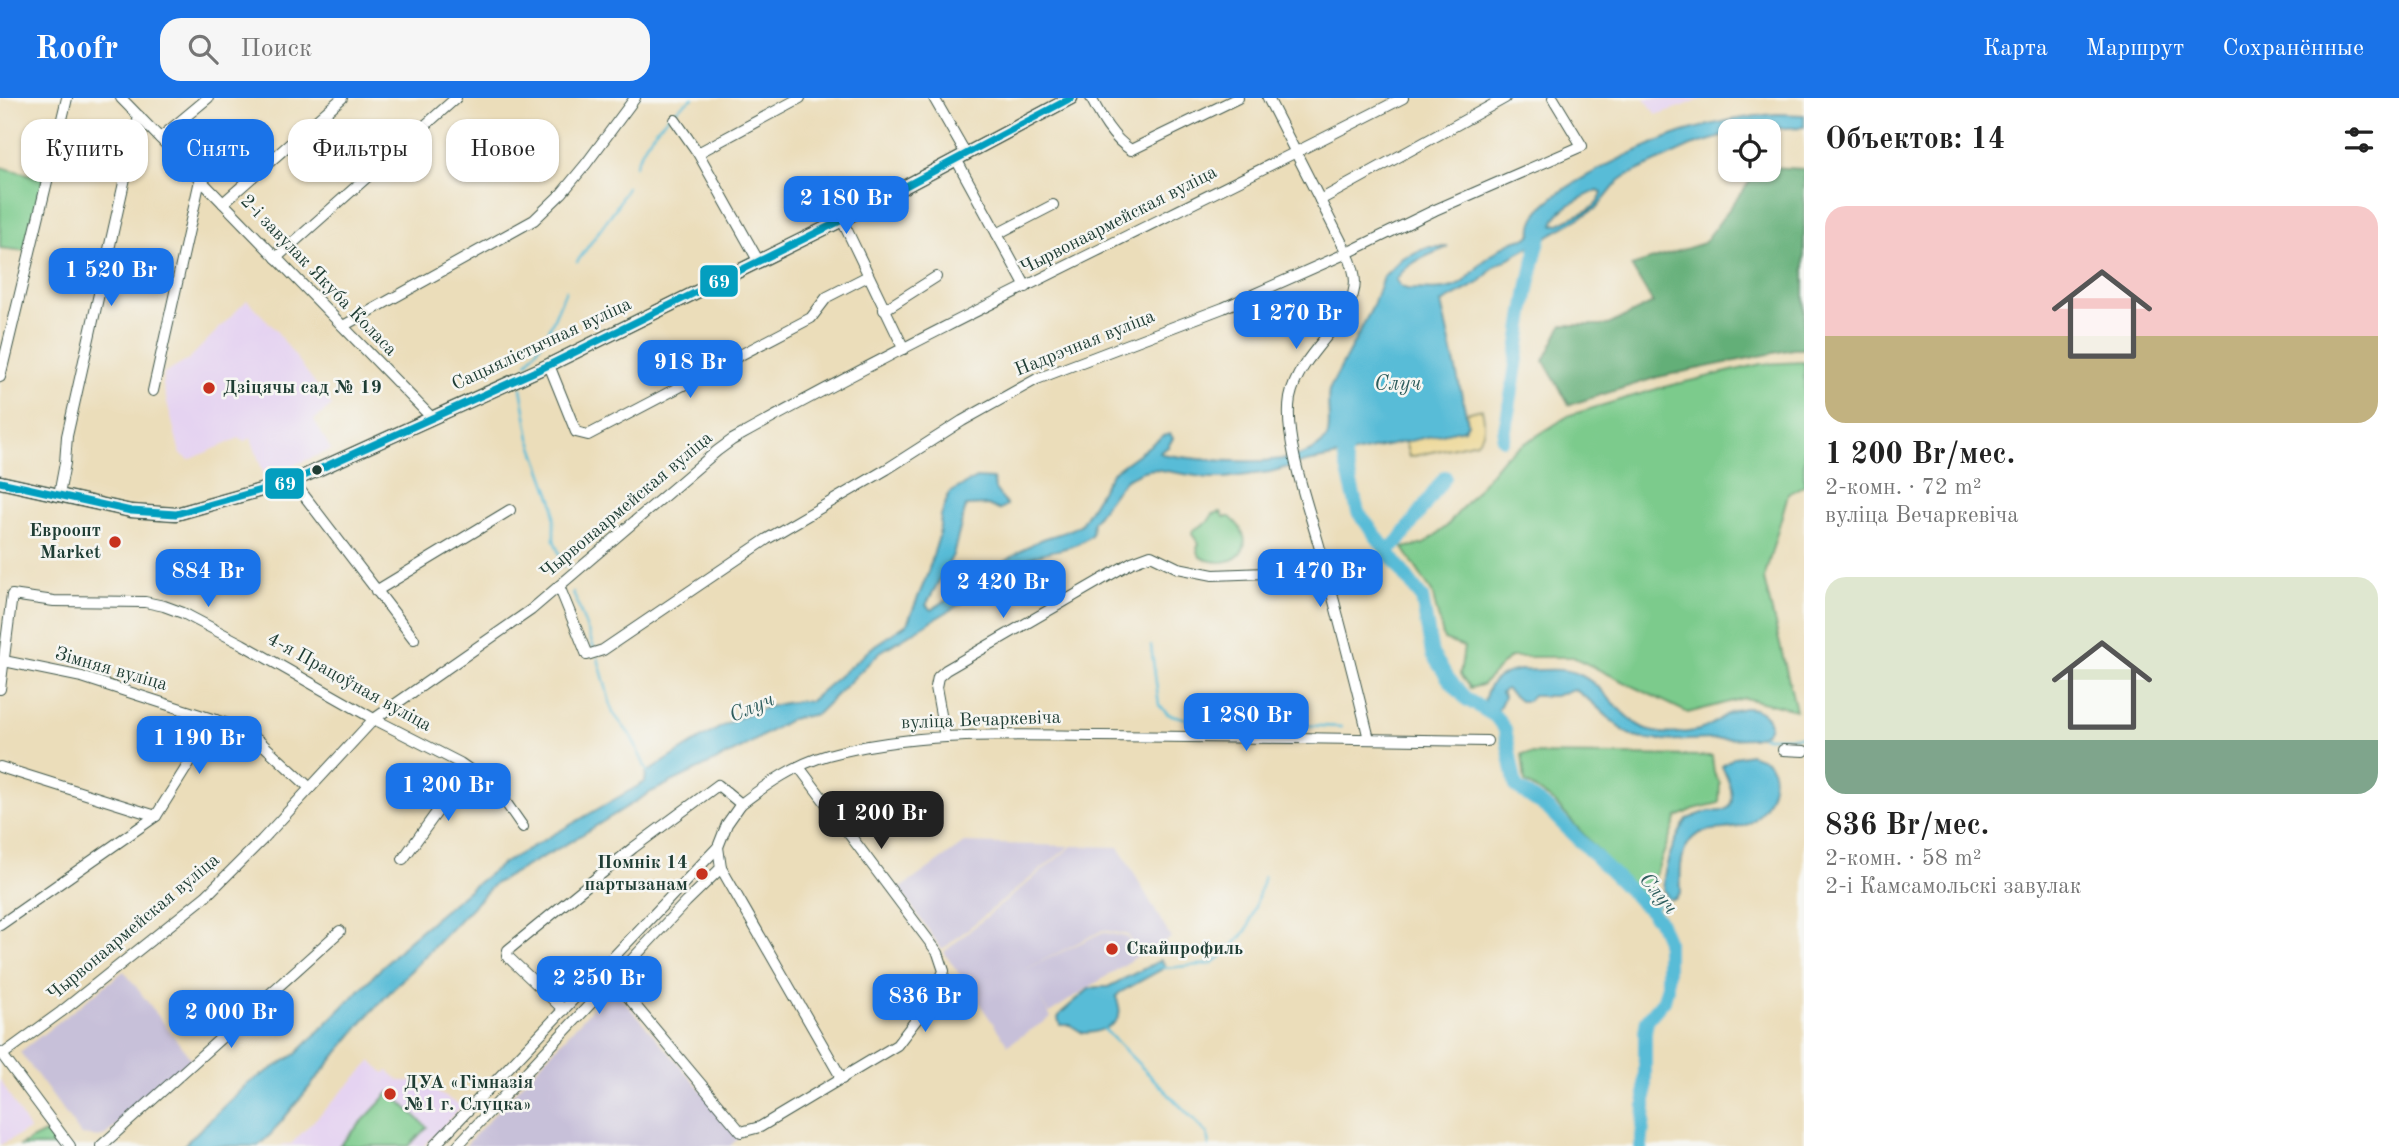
<!DOCTYPE html>
<html lang="ru">
<meta charset="utf-8">
<style>
body{margin:0;font-family:"Old Standard TT",serif;background:#f6f6f6;color:#222;height:100vh;display:flex;flex-direction:column;font-size:26px;white-space:nowrap}
*{box-sizing:border-box;margin:0}
p{font-size:23px;color:#767676}
.icon{flex:none;width:38px;height:38px;fill:none;stroke:currentColor;stroke-width:2;stroke-linecap:round;stroke-linejoin:round}
.map{position:relative;flex:1;overflow:hidden}
.side{display:flex;flex-direction:column;background:#fff;width:595px}
.side>*{flex:none}
.banner{position:absolute;left:21px;top:21px;width:665px;height:63px;display:flex;gap:14px}
.tools{position:absolute;left:1718px;top:21px;display:grid;gap:14px}
.tools a{display:grid;place-items:center;width:63px;height:63px;border-radius:14px;background:#fff;box-shadow:0 2px 5px #0004;font-size:35px}
.price{position:absolute;translate:-50% -60px;padding:0 16px;border-radius:14px;background:#1a73e8;color:#fff;font-size:23px;line-height:46px;filter:drop-shadow(0 2px 4px #0008)}
.price::after{content:'';position:absolute;left:50%;top:42px;width:21px;height:16px;margin-left:-10px;background:inherit;clip-path:polygon(0 0,100% 0,50% 100%)}
.price.selected{background:#222;color:#fff}
ul{padding:0;list-style:none}
li{display:grid;align-content:center;gap:14px;height:371px;padding:0 21px}
li span{display:grid;place-items:center;height:217px;border-radius:21px;color:#555}
li>.icon{margin-inline-start:auto}
span .icon{width:126px;height:126px;fill:#fffc;stroke-width:1}
li b{font-size:30px}
h2{display:flex;justify-content:space-between;align-items:center;height:84px;padding:0 21px;font-size:30px}
.tag{padding:0 24px;border-radius:21px;background:#fff;box-shadow:0 2px 5px #0004;font-size:24px;line-height:63px}
.tag.selected{background:#1a73e8;color:#fff}
header{display:flex;align-items:center;gap:42px;box-sizing:border-box;height:98px;padding:0 35px;background:#1a73e8;color:#fff}
header strong{font-size:33px}
nav{display:flex;gap:38px;margin-inline-start:auto;font-size:24px}
.search{width:490px;height:63px;background:#f6f6f6;display:flex;align-items:center;gap:18px;box-sizing:border-box;padding:0 24px;border-radius:21px;color:#767676;font-size:26px}
main{display:flex;flex:1;min-height:0}
.map>svg:first-child{display:block}
</style>
<header>
<strong>Roofr</strong>
<div class="search"><svg class="icon" aria-label="search" viewBox="0 0 24 24"><circle cx="10" cy="10" r="6"/><path d="M15 15l6 6"/></svg>Поиск</div>
<nav><a>Карта</a><a>Маршрут</a><a>Сохранённые</a></nav>
</header>
<main>
<div class="map">
<svg width="1804" height="1048" viewBox="0 0 1804 1048">
<rect width="100%" height="100%" fill="#f6f6f2"/>
<filter id="ink" filterUnits="userSpaceOnUse"><feTurbulence type="fractalNoise" baseFrequency=".0143" numOctaves="2"/><feDisplacementMap in="SourceGraphic" scale="14" xChannelSelector="R" yChannelSelector="G"/><feConvolveMatrix kernelMatrix="1 2 1 2 8 2 1 2 1" color-interpolation-filters="sRGB"/></filter>
<filter id="wash" filterUnits="userSpaceOnUse"><feTurbulence type="fractalNoise" baseFrequency=".00686" numOctaves="4" result="noise"/><feDisplacementMap in="SourceGraphic" scale="28" xChannelSelector="R" yChannelSelector="G"/><feGaussianBlur stdDeviation="1.57" result="paint"/><feColorMatrix in="noise" values="0 0 0 0 0 0 0 0 0 0 0 0 0 0 0 0 0 1.4 0 .05"/><feComposite in="paint" operator="in"/></filter>
<g filter="url(#wash)">
<rect width="100%" height="100%" fill="#ebddba"/>
<g fill="#e5d3f1">
<path d="M1645,0H1706L1656,17Z"/>
<path d="M247,202L275,231L332,308L314,322L331,352L285,371L264,377L251,340L245,343L239,340L189,362L180,355L163,288L164,276L188,262Z"/>
<path d="M372,963L384,975L388,973L400,983H416L462,1008L424,1048H277L291,1046Z"/>
<path d="M0,981L29,1032L0,1047Z"/>
</g>
<g fill="#c7c0d9">
<path d="M964,745L1070,748L942,852L900,791Z"/>
<path d="M1072,748L1119,749L1171,840L1138,858L1128,837L1103,832L1022,873L1103,834L1127,839L1138,858L1049,915L1037,897L1051,919L1008,947L944,854Z"/>
<path d="M124,873L191,961L103,1039L81,1037L20,954Z"/>
<path d="M612,889L741,1038L730,1048H465Z"/>
</g>
<g fill="#7bcb8c" stroke="#4d8460" stroke-width="2">
<path d="M0,69L44,80L26,153L0,150Z"/>
<path d="M1804,264V387L1788,396L1764,481L1796,612L1744,600L1688,615L1573,559H1510L1482,587L1470,590L1460,577L1464,549L1444,542L1432,494L1403,450L1424,446L1447,428L1505,358L1570,317L1660,290L1761,266Z"/>
<path d="M1221,414L1224,419H1230C1263,446 1235,476 1200,459L1197,450L1199,446L1192,436L1193,432L1207,425L1213,416Z"/>
<path d="M1522,656L1712,658L1714,675L1720,685L1719,705L1694,711L1677,719L1650,792L1657,800L1647,806L1554,704L1525,684Z"/>
<path d="M390,994L427,1029L409,1048H339Z"/>
<path d="M45,1035L58,1048H19Z"/>
</g>
<path fill="#64af78" stroke="#427656" stroke-width="2" d="M1769,69L1804,71V251H1793L1658,279L1569,307L1544,263L1562,227H1608L1653,205L1631,168L1704,145L1758,72H1769Z"/>
<path fill="#eeda9e" stroke="#868c69" stroke-width="2" d="M1482,311C1485,324 1486,335 1477,344L1409,359L1405,343L1464,331L1468,324L1466,315Z"/>
<g fill="#59bcd7" stroke="#3c7c86" stroke-width="2" fill-rule="evenodd">
<path d="M1778,16L1804,17V29L1731,33V36L1691,48L1626,78L1619,83L1597,110L1494,169L1479,185L1441,205L1468,325L1464,331L1354,355L1306,364L1270,374L1225,380H1208L1154,371L1143,373L1126,381L1114,395L1093,424L1092,436C1077,450 1063,450 1045,455C1024,460 1005,471 992,487L880,554L817,616L791,621L742,650L651,694L570,744L494,786L371,914L271,1036L258,1048H183L247,986L296,956L409,842L471,790L502,766L645,684L646,675C696,645 749,602 810,603L875,547L907,526L926,480L939,438L941,418L949,395L976,380L993,381L995,391L1007,407L999,412L988,407L966,408L953,457L926,507L931,512C966,490 1000,464 1036,444C1049,437 1071,435 1081,426L1112,375L1163,338L1170,336L1173,340L1168,349L1160,354L1162,356C1196,362 1308,375 1327,339C1332,329 1326,306 1329,292L1372,210L1383,179L1402,160L1428,149H1448C1429,157 1407,164 1396,182L1401,189L1407,191C1422,191 1441,194 1456,188C1469,183 1474,171 1484,163C1494,154 1514,139 1527,140L1532,135C1530,126 1537,114 1544,107C1568,83 1650,45 1683,34C1714,25 1746,18 1778,16ZM1598,92L1602,94C1597,113 1584,113 1569,121C1562,124 1560,127 1553,127C1557,109 1582,100 1598,92Z"/>
<path d="M1519,572C1538,574 1560,568 1578,576C1607,588 1621,625 1654,634C1666,637 1690,635 1702,631C1717,626 1726,612 1744,610C1766,608 1785,634 1752,640C1730,640 1647,646 1632,638C1610,626 1595,602 1573,591L1555,598H1533L1528,603H1520L1506,591L1501,594L1504,599L1495,618L1484,611C1484,587 1496,576 1519,572Z"/>
<path d="M1750,656C1756,659 1764,660 1769,665C1782,682 1765,718 1748,726C1730,735 1705,726 1691,742C1679,756 1680,777 1681,794L1675,801L1671,802L1663,792C1663,767 1674,743 1687,721C1694,719 1702,715 1709,713C1713,712 1717,714 1721,713C1742,709 1727,679 1722,668L1735,659Z"/>
<path d="M1161,862L1165,867L1164,870L1119,895L1116,899C1118,904 1121,911 1119,917C1115,930 1095,935 1083,935L1070,927H1060L1058,920L1061,915L1089,891L1097,889H1108Z"/>
</g>
<g fill="none" stroke-linecap="round" stroke-linejoin="round">
<g stroke="#59bcd7" stroke-width="2.5">
<path d="M635,68C647,37 666,17 693,0"/>
<path d="M577,164L617,108L627,89"/>
<path d="M527,265L546,239L566,192"/>
<path d="M521,290L530,340L554,407V442L564,468"/>
<path d="M573,494L594,550"/>
<path d="M1151,548L1159,607L1168,616L1191,622L1342,629"/>
<path d="M598,560L613,615L631,638L649,677"/>
<path d="M1762,639H1804"/>
<path d="M1650,814L1667,799"/>
<path d="M1164,870L1211,866L1221,859L1243,837L1249,828L1264,779"/>
<path d="M1104,931L1201,1029L1207,1036L1209,1048"/>
</g>
<g stroke="#59bcd7" stroke-width="14">
<path d="M1351,338L1344,357L1358,414L1422,500L1432,556L1448,580L1466,601L1495,618L1505,631L1516,689L1548,711L1658,821L1667,842V890L1664,902L1647,922L1645,934V1010L1641,1048"/>
<path d="M1503,341C1518,272 1522,200 1542,131"/>
<path d="M1387,452L1399,443L1445,379"/>
</g>
</g>
</g>
<g filter="url(#ink)">
<g fill="none" stroke-linecap="round" stroke-linejoin="round">
<defs>
<g id="minor">
<path d="M121,0L432,320"/>
<path d="M934,0L966,56"/>
<path d="M1091,0C1101,19 1112,40 1131,52L1238,0"/>
<path d="M1268,0L1347,155C1357,176 1358,190 1347,211C1329,240 1297,265 1290,300C1283,341 1309,410 1320,451C1337,514 1354,578 1369,641"/>
<path d="M675,22L698,55L759,164"/>
<path d="M160,40L208,0"/>
<path d="M698,55L800,0"/>
<path d="M956,61L1026,189"/>
<path d="M1320,102L1505,0"/>
<path d="M223,105L342,0"/>
<path d="M842,122L904,251"/>
<path d="M997,136L1053,107"/>
<path d="M276,160L456,0"/>
<path d="M884,212L936,179"/>
<path d="M343,228L534,122L562,95L586,66L635,0"/>
<path d="M549,267L576,334L588,337L811,220L827,199L868,178"/>
<path d="M0,279L67,0"/>
<path d="M153,293L200,82"/>
<path d="M293,383L414,541"/>
<path d="M59,397L65,365L67,338L139,18"/>
<path d="M559,488L587,557L603,552L767,441L887,371L962,323L1037,281L1223,210L1347,155L1435,112L1582,48L1553,0"/>
<path d="M376,493L510,412"/>
<path d="M4,563L82,579L237,629L259,643L310,690"/>
<path d="M0,591L12,497L54,503L145,504L164,508L183,515L242,546L374,621L460,665L490,686L502,699L523,729"/>
<path d="M945,639L936,589L938,579L946,572L1132,464L1151,457L1178,470L1213,477L1290,474L1325,468"/>
<path d="M1783,652L1804,653"/>
<path d="M0,669L156,718"/>
<path d="M718,749L721,770L842,981"/>
<path d="M403,761L468,671"/>
<path d="M0,827L156,718L216,622"/>
<path d="M613,881L741,1034L760,1029L897,947L929,905L944,873L938,855L799,669"/>
<path d="M564,912L507,858L508,852L633,750L718,687L741,706C767,686 796,666 828,657C917,633 1010,637 1101,638C1230,639 1358,641 1487,643"/>
<path d="M0,954L70,1048"/>
<path d="M2,957L61,914L206,798L262,742L374,621L531,512L717,353L732,342C951,220 1179,115 1403,0"/>
<path d="M101,1048L340,833"/>
<path d="M434,1048L718,749L727,726L741,706"/>
<path d="M457,1048L686,804L721,770"/>
</g>
<path id="major" d="M0,384L131,413L176,416L293,383L549,267L842,122L1071,0"/>
</defs>
<use href="#minor" stroke="#3e5548" stroke-width="12"/>
<use href="#major" stroke="#3e5548" stroke-width="15"/>
<use href="#minor" stroke="#fff" stroke-width="10"/>
<use href="#major" stroke="#fff" stroke-width="12"/>
<defs>
<path id="bus-1" d="M0,384L131,413L176,416L293,383L549,267L842,122L1071,0"/>
</defs>
<use href="#bus-1" stroke="#f6f6f2" stroke-width="12"/>
<use href="#bus-1" stroke="#039ebf" stroke-width="7"/>
</g>
</g>
<g fill="#c8321e" stroke="#f6f6f2" stroke-width="2.5">
<circle cx="209" cy="290" r="7"/>
<circle cx="115" cy="444" r="7"/>
<circle cx="702" cy="776" r="7"/>
<circle cx="1112" cy="851" r="7"/>
<circle cx="390" cy="996" r="7"/>
</g>
<circle fill="#1f3d34" stroke="#f6f6f2" stroke-width="2.5" cx="317" cy="372" r="6"/>
<g text-anchor="middle" dominant-baseline="central" stroke-width="5" stroke-linejoin="round" paint-order="stroke">
<g font-size="19" fill="#1f3d34" stroke="#f6f6f2">
<text transform="translate(1119 123) rotate(-27)">Чырвонаармейская вуліца</text>
<text transform="translate(318 178) rotate(46)">2-і завулак Якуба Коласа</text>
<text transform="translate(1085 246) rotate(-22)">Надрэчная вуліца</text>
<text transform="translate(542 247) rotate(-25)">Сацыялістычная вуліца</text>
<text transform="translate(627 408) rotate(-40)">Чырвонаармейская вуліца</text>
<text transform="translate(111 572) rotate(16)">Зімняя вуліца</text>
<text transform="translate(349 585) rotate(29)">4-я Працоўная вуліца</text>
<text transform="translate(981 623) rotate(-2)">вуліца Вечаркевіча</text>
<text transform="translate(134 830) rotate(-40)">Чырвонаармейская вуліца</text>
</g>
<g font-size="19" font-weight="bold" fill="#1f3d34" stroke="#f6f6f2" text-anchor="start">
<text x="223" y="290">Дзіцячы сад № 19</text>
<text x="101" y="433" text-anchor="end">Евроопт<tspan x="101" dy="22">Market</tspan></text>
<text x="688" y="765" text-anchor="end">Помнік 14<tspan x="688" dy="22">партызанам</tspan></text>
<text x="1126" y="851">Скайпрофиль</text>
<text x="404" y="985">ДУА «Гімназія<tspan x="404" dy="22">№1 г. Слуцка»</tspan></text>
</g>
<g font-size="21" font-style="italic" fill="#2e5d5d" stroke="#f6f6f2">
<text x="1398" y="286">Случ</text>
<text transform="translate(752 610) rotate(-23)">Случ</text>
<text transform="translate(1658 796) rotate(50)">Случ</text>
</g>
</g>
<g stroke="#f6f6f2" stroke-width="2.5">
<rect x="699" y="166" width="40" height="34" rx="7" fill="#039ebf"/>
<rect x="264" y="369" width="41" height="33" rx="7" fill="#039ebf"/>
</g>
<g font-size="19" text-anchor="middle" font-weight="bold" fill="#fff">
<text x="719" y="190">69</text>
<text x="285" y="392">69</text>
</g>
</svg>
<div class="tools">
<a><svg class="icon" aria-label="locate" viewBox="0 0 24 24"><circle cx="12" cy="12" r="6"/><path d="M12 2v4M12 18v4M2 12h4M18 12h4"/></svg></a>
</div>
<b class="price" style="left:846px;top:138px">2 180 Br</b>
<b class="price" style="left:111px;top:210px">1 520 Br</b>
<b class="price" style="left:1296px;top:253px">1 270 Br</b>
<b class="price" style="left:690px;top:302px">918 Br</b>
<b class="price" style="left:208px;top:511px">884 Br</b>
<b class="price" style="left:1320px;top:511px">1 470 Br</b>
<b class="price" style="left:1003px;top:522px">2 420 Br</b>
<b class="price" style="left:1246px;top:655px">1 280 Br</b>
<b class="price" style="left:199px;top:678px">1 190 Br</b>
<b class="price" style="left:448px;top:725px">1 200 Br</b>
<b class="price selected" style="left:881px;top:753px">1 200 Br</b>
<b class="price" style="left:599px;top:918px">2 250 Br</b>
<b class="price" style="left:925px;top:936px">836 Br</b>
<b class="price" style="left:231px;top:952px">2 000 Br</b>
<div class="banner">
<a class="tag">Купить</a>
<a class="tag selected">Снять</a>
<a class="tag">Фильтры</a>
<a class="tag">Новое</a>
</div>
</div>
<section class="side">
<h2>Объектов: 14<svg class="icon" aria-label="filters" viewBox="0 0 24 24"><path d="M4 7h16M4 17h16"/><circle cx="9" cy="7" r="2"/><circle cx="15" cy="17" r="2"/></svg></h2>
<ul>
<li><span style="background:linear-gradient(#f6c9c9 60%,#c2b280 0)"><svg class="icon" aria-label="home" viewBox="0 0 24 24"><path d="M3 11l9-7 9 7M6 9v11h12V9"/></svg></span><div><b>1 200 Br/мес.</b><p>2-комн. · 72 m²</p><p>вуліца Вечаркевіча</p></div></li>
<li><span style="background:linear-gradient(#dfe7d0 75%,#7fa58c 0)"><svg class="icon" aria-label="home" viewBox="0 0 24 24"><path d="M3 11l9-7 9 7M6 9v11h12V9"/></svg></span><div><b>836 Br/мес.</b><p>2-комн. · 58 m²</p><p>2-і Камсамольскі завулак</p></div></li>
</ul>
</section>
</main>
